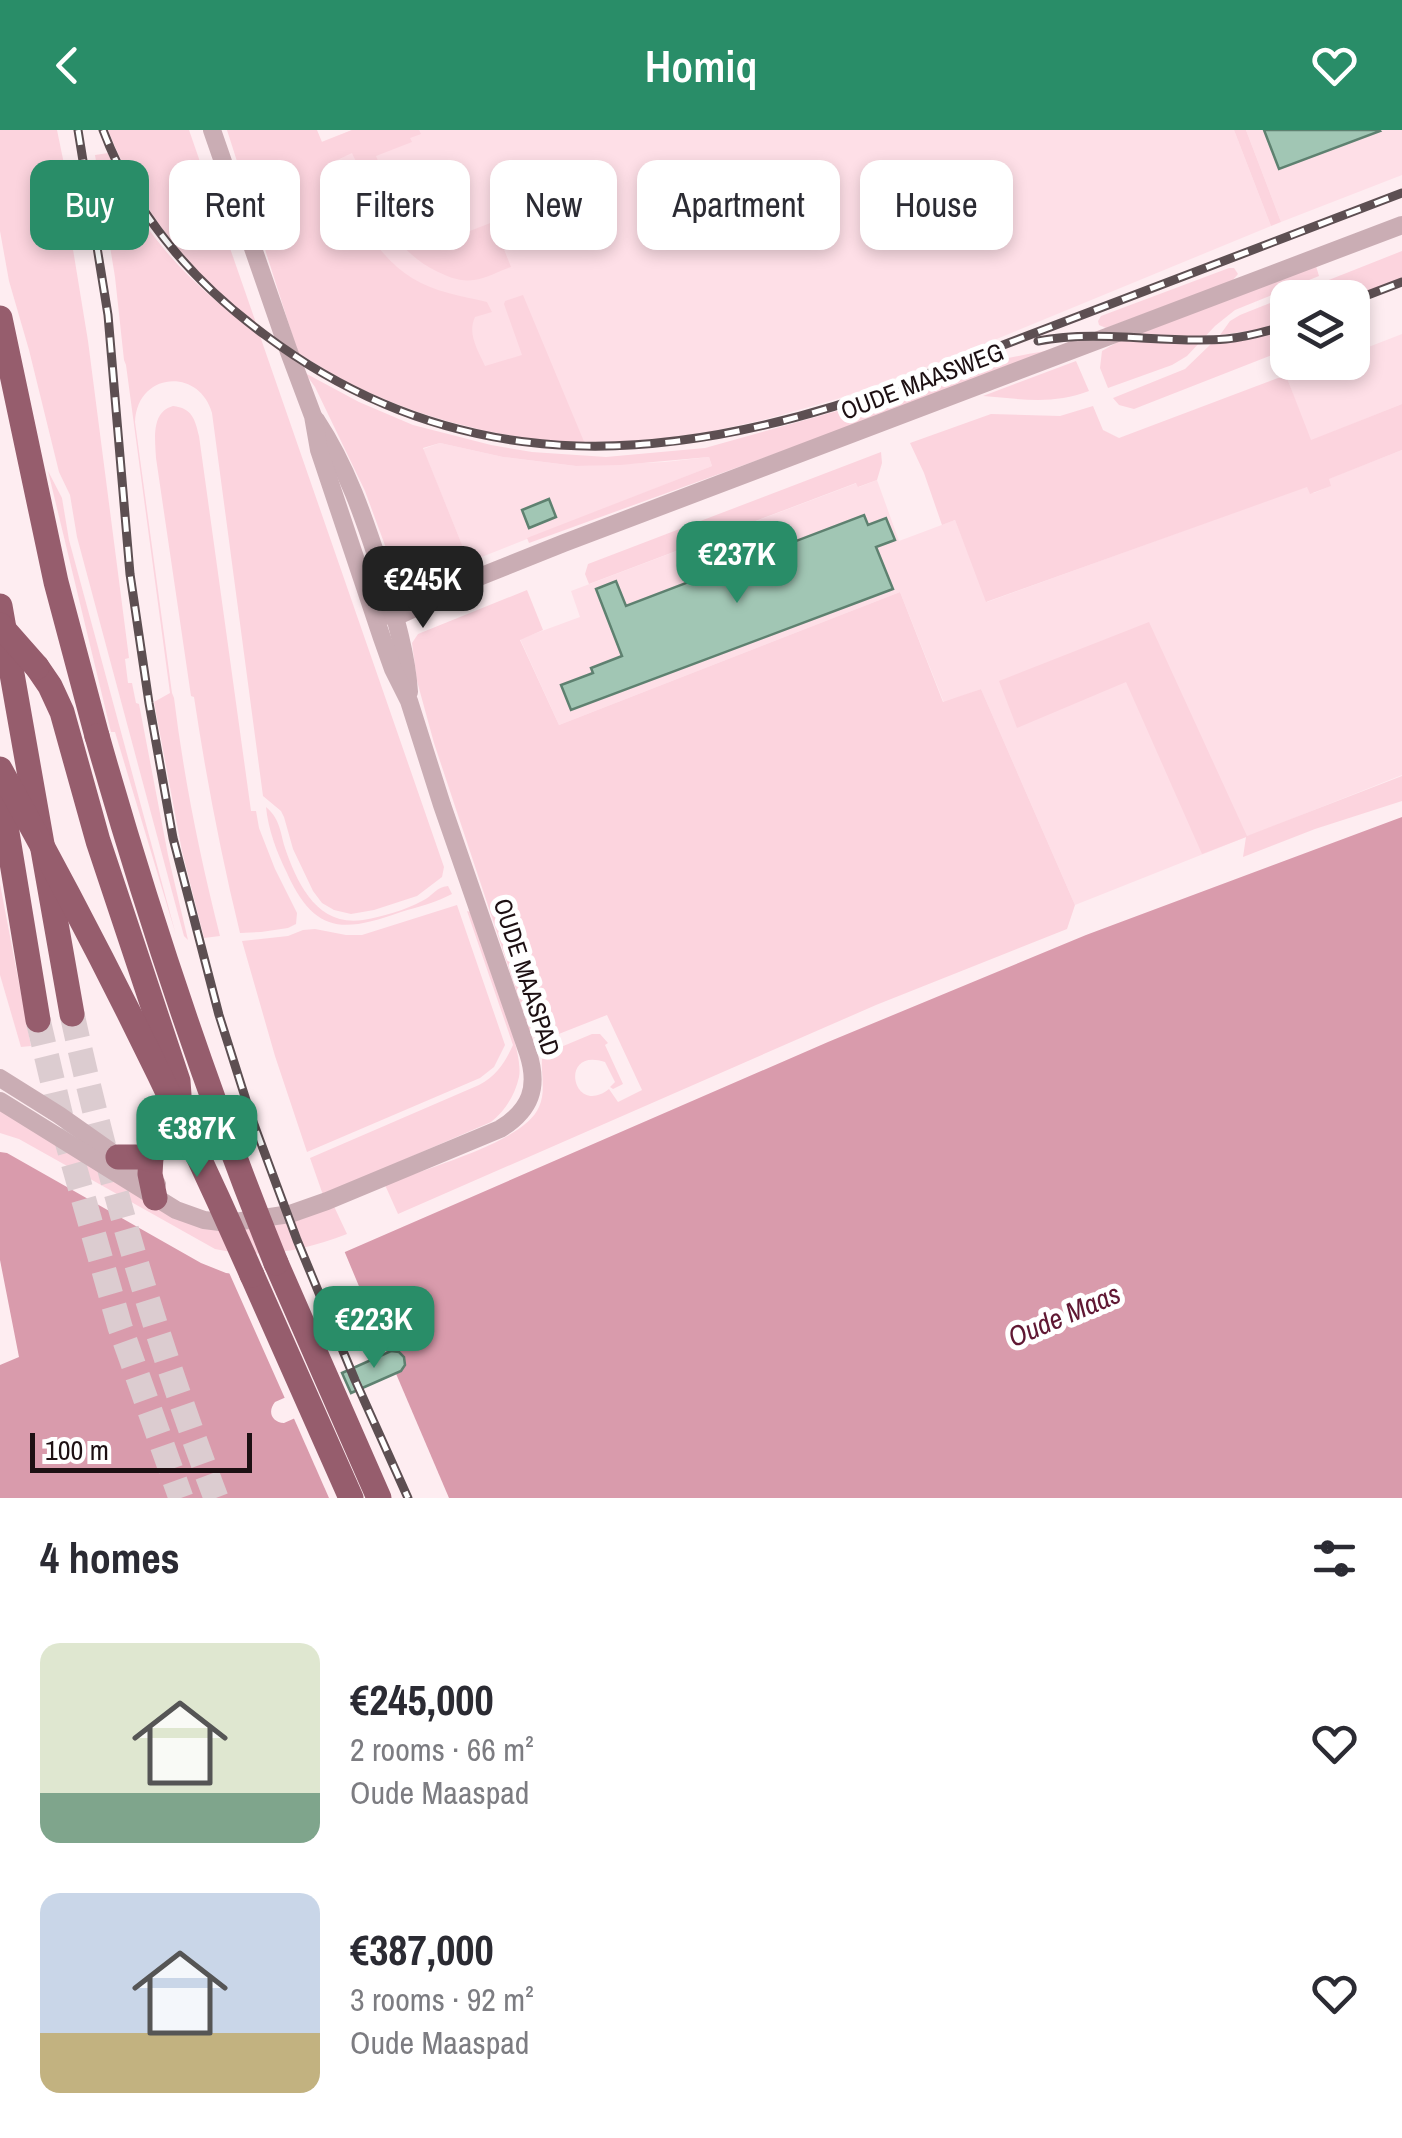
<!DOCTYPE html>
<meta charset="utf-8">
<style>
body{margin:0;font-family:"Archivo Narrow",sans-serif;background:#f7f7f7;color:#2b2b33;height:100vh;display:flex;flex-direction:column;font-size:38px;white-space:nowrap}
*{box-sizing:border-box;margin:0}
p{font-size:32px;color:#7c7c81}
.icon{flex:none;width:55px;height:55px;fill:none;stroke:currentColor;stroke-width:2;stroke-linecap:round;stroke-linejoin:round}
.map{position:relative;height:1368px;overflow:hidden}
.sheet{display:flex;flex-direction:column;background:#fff;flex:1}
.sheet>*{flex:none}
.guide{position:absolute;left:30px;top:30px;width:1342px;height:90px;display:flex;gap:20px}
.buttons{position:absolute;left:1270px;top:150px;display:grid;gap:20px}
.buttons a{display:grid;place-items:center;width:100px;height:100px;border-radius:20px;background:#fff;box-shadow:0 5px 15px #0003;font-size:50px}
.scale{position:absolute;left:30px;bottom:25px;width:222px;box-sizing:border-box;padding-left:10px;border:5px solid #1d1013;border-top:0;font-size:28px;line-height:35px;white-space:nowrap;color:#1d1013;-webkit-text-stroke:8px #fff;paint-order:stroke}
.price{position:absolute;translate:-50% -85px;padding:0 22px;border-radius:20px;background:#298d68;color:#fff;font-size:32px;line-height:65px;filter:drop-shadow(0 2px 5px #0008)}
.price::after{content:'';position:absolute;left:50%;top:60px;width:30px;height:22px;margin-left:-15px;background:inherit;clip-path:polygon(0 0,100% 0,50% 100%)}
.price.selected{background:#222;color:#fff}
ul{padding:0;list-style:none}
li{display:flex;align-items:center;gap:30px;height:250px;padding:0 40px}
li span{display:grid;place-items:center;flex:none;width:280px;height:200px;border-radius:20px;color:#555}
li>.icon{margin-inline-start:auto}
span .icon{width:120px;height:120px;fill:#fffc;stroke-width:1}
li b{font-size:42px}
h2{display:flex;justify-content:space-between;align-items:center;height:120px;padding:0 40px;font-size:42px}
.tag{padding:0 35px;border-radius:20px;background:#fff;box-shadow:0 5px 15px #0003;font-size:35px;line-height:90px}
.tag.selected{background:#298d68;color:#fff}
header{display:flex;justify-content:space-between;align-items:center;height:130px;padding:0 40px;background:#298d68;color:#fff;font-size:45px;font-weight:600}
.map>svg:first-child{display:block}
</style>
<header><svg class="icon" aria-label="back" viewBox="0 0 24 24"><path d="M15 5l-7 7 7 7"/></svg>Homiq<svg class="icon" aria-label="heart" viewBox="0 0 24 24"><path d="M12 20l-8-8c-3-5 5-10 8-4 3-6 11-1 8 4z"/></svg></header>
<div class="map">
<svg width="1402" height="1368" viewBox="0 0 1402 1368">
<rect width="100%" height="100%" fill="#feedf1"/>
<g fill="#fedfe7">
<path d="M352,0H1234L1271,96L943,231L837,269L767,289L709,302L638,312L585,314L549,312L476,300L316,14Z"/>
<path d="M1246,0H1402V45L1281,92Z"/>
<path d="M1402,204V274L1310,311L1287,248L1327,233L1352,232L1353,223Z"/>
<path d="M440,313L503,327L576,336L665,332L709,327L712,336L469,432L423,319Z"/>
<path d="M1402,320V645L1075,775L981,559L944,573L900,462L559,595L520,509L580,487L571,461L857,353L859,357L877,350L899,411L955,390L987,472L1307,356L1310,363H1314L1330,356L1328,349Z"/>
</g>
<g fill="#fcd4de">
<path d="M0,0H57L64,34H59L88,211L129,528L125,529L128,553H132L136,573L139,574L168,725L188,810L184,806L178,784L77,407L70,365L59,342L29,220L9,151L0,101Z"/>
<path d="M108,0H189L257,196C192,146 138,77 108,0Z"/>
<path d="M227,0H317L322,12L352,0H419L421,4L410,8L412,12L376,26L410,112L421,120L493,92L511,137C499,141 486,149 474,150C461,152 448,147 436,141C388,117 373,68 352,23L335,31C352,73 371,123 412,148C434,162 462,166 487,172L492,182L475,187C467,204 478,220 485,236L522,225L504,174L505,171L523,165L585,314C507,309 430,292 359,258C338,248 318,235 298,223Z"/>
<path d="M1234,0H1246L1281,92L1271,96Z"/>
<path d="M108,23C119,46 130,70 144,92C174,138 217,173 260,206L444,737L442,747L417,766L374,780L351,784L334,780L322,773L313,761L293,719L284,687L281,681L263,666L212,283C199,237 137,242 135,292L172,563L174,568C184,649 200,727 220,806L204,808L182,721L154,572L170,563L126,235L124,230L115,147L95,25Z"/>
<path d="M1402,121V148L1352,167L1288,168L1287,191L1257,200L1220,205L1230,191L1240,185Z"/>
<path d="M1316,136L1319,146L1235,180L1215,196L1187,226L1172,235L1108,258L1100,238L1102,221L1121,210Z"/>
<path d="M1229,138H1234L1238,144L1232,151L1106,198L1099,195L1098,191L1101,186Z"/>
<path d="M1287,200V219L1134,279L1119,275L1113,268L1185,239L1212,213H1230Z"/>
<path d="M1069,217L529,413L527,408L712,336L709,327L620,335L576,336L503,327L440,313L423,318L469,432L432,446L409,444L390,429L365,361L315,257L305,243L359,272L413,295L491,315L532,322L606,327L705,318L887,267C941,239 1009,227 1069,217Z"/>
<path d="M1076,231L1089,261C1053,275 1021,269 983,266Z"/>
<path d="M1278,248H1287L1311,310L1402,274V320L1329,349L1331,356L1310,364L1307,357L986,472L955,390L942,395L924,343L910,313L991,284L1060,286L1093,276L1103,300L1119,308Z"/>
<path d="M173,276C192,278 195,289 199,306L251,681H256L259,698L275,739L297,783L296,794L288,798L261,802L240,803C221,725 206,647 194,567L191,566L156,328C155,309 151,282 173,276Z"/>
<path d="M881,322L882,333L877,350L858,357L856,353L589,454L585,444L588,434Z"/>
<path d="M48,341L62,368L69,410L176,805L115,602H111Z"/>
<path d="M527,460L543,500L520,510L559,595L900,462L943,572L981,559L1075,775L1067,799L876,875L398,1084L385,1055C423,1038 524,1013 539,977C546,962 541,945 542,929L549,922L592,904H600L608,913L605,915L623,954L613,959L610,957L615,952L605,932C558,916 572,988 609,959L618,972L642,960L607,885L546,909L535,908L530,902L434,613L417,551L412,513L418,504Z"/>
<path d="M1149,492L1247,706L1402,646V671L1315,699L1243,727L1246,707L1202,724L1126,552L1017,598L999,551Z"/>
<path d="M266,677C280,689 280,701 285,718C297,753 317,797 363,790C381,787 406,780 422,771C433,766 436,757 448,756L452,764C437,772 418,777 401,782C344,802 315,805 287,743C277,723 268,699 266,677Z"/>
<path d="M0,754L31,916L21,917L0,845Z"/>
<path d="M457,775L505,915L494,937L480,948L307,1022L275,926L242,811L288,806L303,800L315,799L346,805H362Z"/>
<path d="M467,781L470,782C481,813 525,920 519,947C515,965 505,981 491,992L323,1065L310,1028L479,955C497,945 504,934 513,915Z"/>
<path d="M0,979L204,1097L331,1070L347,1104C303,1121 262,1129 215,1119L19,1009L0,1003Z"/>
</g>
<path fill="#d99bac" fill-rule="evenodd" d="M1402,687V1368H0V1235L19,1227L0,1130V1022L7,1023L201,1133L226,1143L250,1146L338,1125L828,912L1086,805ZM391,1221C404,1221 408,1232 401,1241L284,1293C272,1292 267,1282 275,1272Z"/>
<g fill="#feedf1">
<path d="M343,1118L389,1228L287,1273L227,1138L250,1141L275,1138Z"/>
<path d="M394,1239L449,1368H329L292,1284Z"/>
</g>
<g fill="#a1c6b4" stroke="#5e8170" stroke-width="2.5">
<path d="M1264,0H1379L1380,1L1279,39Z"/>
<path d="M549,369L556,387L529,398L522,380Z"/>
<path d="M864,385L868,395L886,388L895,410L876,417L893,459L571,580L561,555L593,543L591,538L622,526L596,459L616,451L626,476Z"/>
<path d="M391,1221L399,1222L404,1227L405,1235L401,1241L351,1263L342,1243Z"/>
</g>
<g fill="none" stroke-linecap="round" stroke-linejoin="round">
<g stroke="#dcccd0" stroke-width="25" stroke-dasharray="25 12" stroke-linecap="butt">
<path d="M72,884C109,1052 155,1207 216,1368"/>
<path d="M38,890L65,1004L120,1197L181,1368"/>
</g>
<g stroke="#caadb4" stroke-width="18">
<path d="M316,290C347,337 364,388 381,440C393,480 406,519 409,562"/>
<path d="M389,467L433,455H459"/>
<path d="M375,483L395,487L437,468L459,455L564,413L1402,95"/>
<path d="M0,948L59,985L157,1054"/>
<path d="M0,971L176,1080L204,1090L228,1093L290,1084L327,1071L500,999C531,980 539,957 528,923L442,675L409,571L393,539L382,508L319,320L313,286L289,222L212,0"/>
</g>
<g stroke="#965d6d" stroke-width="25">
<path d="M0,188L56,452L97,606"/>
<path d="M0,476L72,884"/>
<path d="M37,537L50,556L62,582L98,711L178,951L179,965L174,987L151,1027L150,1044L155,1068"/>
<path d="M0,660L38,890"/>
<path d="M118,1027H151"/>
<path d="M276,1133L379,1368"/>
<path d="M252,1145L351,1368"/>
</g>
<defs>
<g id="rail">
<path d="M78,0L108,185L130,444L149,573L173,708L219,885L252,989L297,1110L355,1250L408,1368"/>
<path d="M103,0C135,85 193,152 265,205C466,355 682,335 906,252L1402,63"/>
<path d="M1352,171L1402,152"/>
<path d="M1038,211C1101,199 1163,214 1226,209C1247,207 1268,201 1288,195"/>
</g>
</defs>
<use href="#rail" stroke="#5d4f52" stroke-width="9"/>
<use href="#rail" stroke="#fff" stroke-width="5" stroke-dasharray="15" stroke-linecap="butt"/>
<g stroke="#965d6d" stroke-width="25">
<path d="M0,495L37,537"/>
<path d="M97,606C148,785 206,960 276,1133"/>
<path d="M0,639C92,804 176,972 252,1145"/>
</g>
</g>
<g text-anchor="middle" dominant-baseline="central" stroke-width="10" stroke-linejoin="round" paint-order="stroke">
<g font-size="25" fill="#1d1013" stroke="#fff">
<text transform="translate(922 251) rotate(-21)">OUDE MAASWEG</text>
<text transform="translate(527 847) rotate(72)">OUDE MAASPAD</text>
</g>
<g font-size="28" font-style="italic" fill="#601733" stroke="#fff">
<text transform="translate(1064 1185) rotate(-23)">Oude Maas</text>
</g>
</g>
</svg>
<div class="buttons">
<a><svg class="icon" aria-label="layers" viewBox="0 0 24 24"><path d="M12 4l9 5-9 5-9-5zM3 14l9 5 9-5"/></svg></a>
</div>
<div class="scale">100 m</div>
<b class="price" style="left:737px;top:476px">€237K</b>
<b class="price selected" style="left:423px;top:501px">€245K</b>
<b class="price" style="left:197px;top:1050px">€387K</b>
<b class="price" style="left:374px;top:1241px">€223K</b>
<div class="guide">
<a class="tag selected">Buy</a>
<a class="tag">Rent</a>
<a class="tag">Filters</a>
<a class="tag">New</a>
<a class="tag">Apartment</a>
<a class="tag">House</a>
</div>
</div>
<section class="sheet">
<h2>4 homes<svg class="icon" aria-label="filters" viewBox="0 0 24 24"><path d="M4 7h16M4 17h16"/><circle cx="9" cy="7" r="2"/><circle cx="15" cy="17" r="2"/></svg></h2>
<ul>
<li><span style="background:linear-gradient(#dfe7d0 75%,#7fa58c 0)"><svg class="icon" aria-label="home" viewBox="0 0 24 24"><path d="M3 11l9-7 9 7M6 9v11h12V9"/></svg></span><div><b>€245,000</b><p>2 rooms · 66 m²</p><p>Oude Maaspad</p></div><svg class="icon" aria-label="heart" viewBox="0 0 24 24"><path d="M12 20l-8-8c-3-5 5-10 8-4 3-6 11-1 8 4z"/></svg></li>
<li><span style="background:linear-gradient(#c9d6e8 70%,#c2b280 0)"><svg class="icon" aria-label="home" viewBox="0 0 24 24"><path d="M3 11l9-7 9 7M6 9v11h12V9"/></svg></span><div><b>€387,000</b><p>3 rooms · 92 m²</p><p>Oude Maaspad</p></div><svg class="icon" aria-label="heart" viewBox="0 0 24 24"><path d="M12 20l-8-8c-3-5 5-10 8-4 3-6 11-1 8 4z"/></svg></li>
</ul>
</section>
